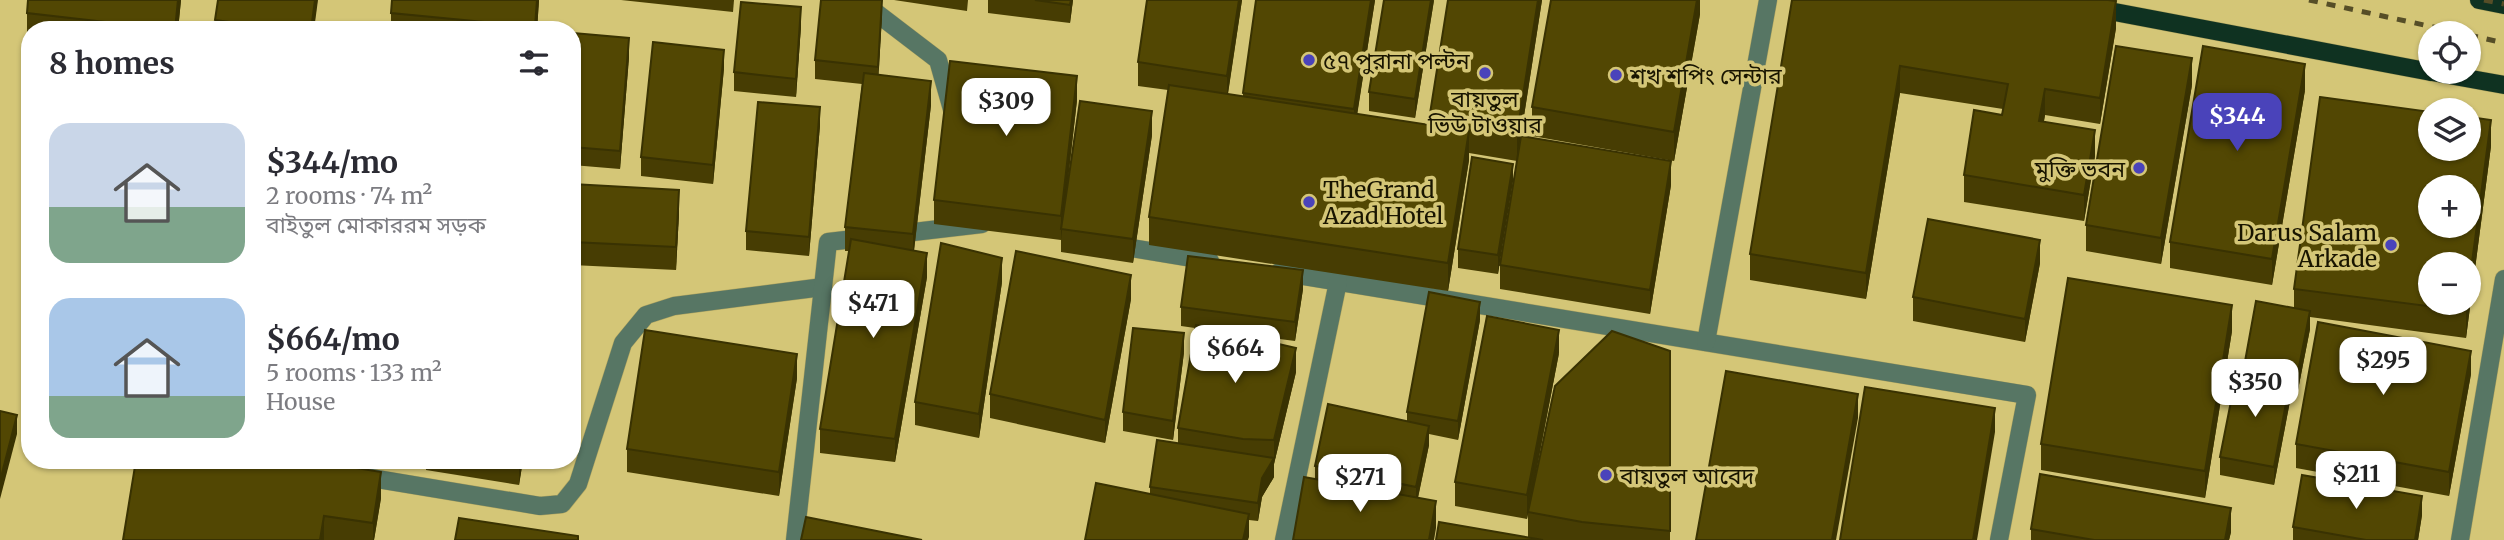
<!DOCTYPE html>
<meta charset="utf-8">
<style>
body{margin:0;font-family:Merriweather,"Noto Sans Bengali",serif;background:#f7f7f7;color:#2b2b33;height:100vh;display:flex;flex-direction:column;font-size:26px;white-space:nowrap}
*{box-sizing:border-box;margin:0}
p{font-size:23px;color:#7c7c81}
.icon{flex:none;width:38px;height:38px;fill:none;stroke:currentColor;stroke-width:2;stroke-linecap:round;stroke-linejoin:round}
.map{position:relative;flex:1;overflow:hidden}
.panel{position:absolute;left:21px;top:21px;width:560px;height:448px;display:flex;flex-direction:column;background:#fff;border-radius:28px;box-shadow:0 2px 5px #0004}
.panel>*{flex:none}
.controls{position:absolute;left:2418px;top:21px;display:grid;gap:14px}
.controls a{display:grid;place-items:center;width:63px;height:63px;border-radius:50%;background:#fff;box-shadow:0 2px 5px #0004;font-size:35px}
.price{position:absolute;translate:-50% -60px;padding:0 16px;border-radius:14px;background:#fff;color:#222;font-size:23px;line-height:46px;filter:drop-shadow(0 2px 4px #0008)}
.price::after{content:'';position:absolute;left:50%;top:42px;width:21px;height:16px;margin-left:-10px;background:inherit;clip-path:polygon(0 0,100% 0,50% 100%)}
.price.on{background:#4a43ba;color:#fff}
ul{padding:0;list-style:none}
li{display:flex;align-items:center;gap:21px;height:175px;padding:0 28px}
li span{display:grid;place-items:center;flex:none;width:196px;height:140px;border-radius:21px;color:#555}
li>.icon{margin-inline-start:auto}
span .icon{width:84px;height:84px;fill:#fffc;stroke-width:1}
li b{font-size:30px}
h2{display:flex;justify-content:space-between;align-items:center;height:84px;padding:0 28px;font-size:30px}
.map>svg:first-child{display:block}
</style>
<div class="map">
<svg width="2504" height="540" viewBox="0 0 2504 540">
<rect width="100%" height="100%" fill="#d4c677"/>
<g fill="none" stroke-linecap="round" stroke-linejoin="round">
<defs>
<g id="minor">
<path d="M838,0L870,8L938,60L953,113"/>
<path d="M1113,245L1210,261"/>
<path d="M1279,272L2027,395L1999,540"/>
<path d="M1706,342L1768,0"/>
<path d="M359,476L540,506L562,504L578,484L623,343L646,315L674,306L823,287"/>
<path d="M795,540L828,242L982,224"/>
<path d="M1284,540L1338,282"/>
<path d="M2460,540L2504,279"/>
</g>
<g id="major">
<path d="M2051,0L2431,72"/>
<path d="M2479,0L2504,5"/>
<path d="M2432,72L2504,85"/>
</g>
</defs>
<use href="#minor" stroke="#b2a662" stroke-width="19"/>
<use href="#major" stroke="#b2a662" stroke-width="19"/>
<use href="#minor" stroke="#577664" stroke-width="18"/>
<use href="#major" stroke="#0f3221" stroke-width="18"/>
<g stroke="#564e27" stroke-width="5" stroke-dasharray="9 9" stroke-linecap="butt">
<path d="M2309,0L2461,33"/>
<path d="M2484,0L2504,4"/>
<path d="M2469,35L2504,43"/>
</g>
</g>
<g fill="#473d03">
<path d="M181,0L178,30H30V39H27V13Z"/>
<path d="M539,0L537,30H391V13Z"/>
<path d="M621,0H734L733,12Z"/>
<path d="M894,0H968L967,11Z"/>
<path d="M988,0H1073L1070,23L988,13Z"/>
<path d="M1147,0H1242L1228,94L1243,96V93L1375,0L1357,114L1429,125L1448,0H1542L1517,161L1469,153V160L1448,291L1149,245V217L1168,90L1138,86V62Z"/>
<path d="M1434,0L1415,118L1369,111V92Z"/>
<path d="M1700,0V14L1674,161L1532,136V107Z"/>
<path d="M1792,0L2116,28L2100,124L2045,115L2044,121L2095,156L2084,221L1964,202V175L2002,115L2003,109L1900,93L1866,299L1750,280V254Z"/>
<path d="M882,14L878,75L931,105L914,251L927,277L895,462L820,453V429L849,251H845V227L862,84L815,79V60Z"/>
<path d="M215,20L314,30H215Z"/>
<path d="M801,26L796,97L734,91V72Z"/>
<path d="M572,44L629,57L620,169L572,165Z"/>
<path d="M724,68L713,184L641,176V157Z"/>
<path d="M2192,85L2161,264L2086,251V225Z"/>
<path d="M2305,90L2272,285L2170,268V242Z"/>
<path d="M1077,100L1066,198L1152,135L1133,263L1061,252V236V240L934,224V200Z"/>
<path d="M820,125L809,256L746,250V231Z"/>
<path d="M2491,146L2466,338L2310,317V329L2297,395L2290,394V401L2274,485L2220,475V457L2244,373V367L2294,308V289Z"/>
<path d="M1513,164L1498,274L1458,268V249Z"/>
<path d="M572,184L679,213L676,270L572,265Z"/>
<path d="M1671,185L1650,314L1500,289V265Z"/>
<path d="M2040,263L2025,342L1913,321V297Z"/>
<path d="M1002,282L979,438L915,425V402Z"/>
<path d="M1303,289L1295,341L1227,332L1296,372L1274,464V477L1262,497L1258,521L1249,520V537L1150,494V487L1178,444V428L1195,328L1181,326V307Z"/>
<path d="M1131,299L1105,443L990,418V394Z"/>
<path d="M1480,320L1458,440L1429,434V445L1418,498L1436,528L1315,479V466L1407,421V412Z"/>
<path d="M2232,331L2205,498L2041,470V444Z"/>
<path d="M1670,351V540H1436L1528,537V512Z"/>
<path d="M1184,352L1173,440L1123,431V412Z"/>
<path d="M1559,353L1527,519L1455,506V482Z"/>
<path d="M2471,374L2449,496L2296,468V444Z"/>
<path d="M797,378L779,496L627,472V449Z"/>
<path d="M352,460H391L390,466Z"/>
<path d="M426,460H523L519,485L426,470Z"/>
<path d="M381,498L374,540H123Z"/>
<path d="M2422,515L2418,540H2293V527Z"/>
<path d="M2031,529L2231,532L2229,540H2031Z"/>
</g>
<g fill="#393202">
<path d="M178,0H181L178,30H175Z"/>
<path d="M315,0H318L314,30H311Z"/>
<path d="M537,0H539L537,30H535Z"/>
<path d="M882,0V14L878,86V67Z"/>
<path d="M1071,0H1073L1070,23V5Z"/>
<path d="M1239,0H1242L1227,99V76Z"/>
<path d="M1371,0H1375L1354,135V109Z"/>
<path d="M1431,0H1434L1415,118V99Z"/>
<path d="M1538,0H1542L1517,161V134Z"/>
<path d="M1697,0H1700V14L1674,161V132Z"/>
<path d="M2116,1V28L2100,124V98Z"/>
<path d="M801,7V26L796,97V79Z"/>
<path d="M629,38V57L620,169V151Z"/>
<path d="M724,50V68L713,184V165Z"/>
<path d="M2192,58V85L2161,264V238Z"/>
<path d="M2305,64V90L2272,285V259Z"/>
<path d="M1900,66V93L1866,299V273Z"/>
<path d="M1077,76V100L1061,240V216Z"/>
<path d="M931,81V105L913,258V234Z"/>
<path d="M2045,89V115L2039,147V121Z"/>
<path d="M820,107V125L809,256V237Z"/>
<path d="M1152,111V135L1133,263V239Z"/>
<path d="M2491,120V146L2466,338V311L2467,303H2469V285Z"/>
<path d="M2095,130V156L2084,221V195Z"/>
<path d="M1469,131V160L1448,291V263Z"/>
<path d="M1671,161V185L1650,314V290Z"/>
<path d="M1513,164V182L1498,274V255Z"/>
<path d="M679,190V213L676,270V247Z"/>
<path d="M2040,240V263L2025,342V319Z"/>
<path d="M927,253V277L895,462V439Z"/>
<path d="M1002,258V282L979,438V414Z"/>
<path d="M1303,270V289L1295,341V322Z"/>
<path d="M1131,275V299L1105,443V420Z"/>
<path d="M1480,302V320L1458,440V421Z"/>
<path d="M2232,305V331L2205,498V471Z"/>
<path d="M2310,311V329L2297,395V377Z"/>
<path d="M1559,330V353L1527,519V495Z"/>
<path d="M1184,333V352L1173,440V421Z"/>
<path d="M1296,348V372L1274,464V440Z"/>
<path d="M2471,351V374L2449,496V472Z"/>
<path d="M797,354V378L779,496V472Z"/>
<path d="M2290,382V401L2274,485V467Z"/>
<path d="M1858,394V418L1836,540H1832Z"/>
<path d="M1995,408V432L1977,540H1973Z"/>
<path d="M17,415V434L0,499V481Z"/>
<path d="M1429,426V445L1416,506V487Z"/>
<path d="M1274,458V477L1262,497L1258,521V503L1262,478Z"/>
<path d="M519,460H523L519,485Z"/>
<path d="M381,472V498L374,540H373V523Z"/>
<path d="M2422,496V515L2418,540H2415Z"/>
<path d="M1436,501V528L1434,540H1429Z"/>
<path d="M2231,508V532L2229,540H2225Z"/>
<path d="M1249,514V537L1248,540H1243Z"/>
<path d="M324,516V540H320Z"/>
</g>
<g fill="#524703" stroke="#393202" stroke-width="2" fill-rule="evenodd">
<path d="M28,0H178L175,30L27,13Z"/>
<path d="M218,0H315L311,30H289L215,20Z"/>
<path d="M392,0H537L535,27L391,13Z"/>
<path d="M821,0H882L878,67L815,60Z"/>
<path d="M1035,0H1071L1070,5Z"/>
<path d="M1147,0H1239L1227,76L1138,62Z"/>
<path d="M1256,0H1371L1354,109L1243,93Z"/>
<path d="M1384,0H1431L1415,99L1369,92Z"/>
<path d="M1448,0H1538L1517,134L1429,120Z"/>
<path d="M1551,0H1697L1674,132L1532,107Z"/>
<path d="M1792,0H2108L2116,1L2100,98L2045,89L2039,121L2095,130L2084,195L1964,175L1974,110L2002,115L2008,84L1900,66L1866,273L1750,254Z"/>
<path d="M741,2L801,7L796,79L734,72Z"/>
<path d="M573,33L629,38L620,151L572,147Z"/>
<path d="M653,42L724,50L713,165L641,157Z"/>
<path d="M2116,46L2192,58L2161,238L2086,225Z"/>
<path d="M2203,46L2305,64L2272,259L2170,242Z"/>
<path d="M950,61L1077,76L1061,216L934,200Z"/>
<path d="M864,73L931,81L913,234L845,227Z"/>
<path d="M1169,85L1469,131L1448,263L1149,217Z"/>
<path d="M2320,97L2431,112V149H2469V117L2491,120L2469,285V264H2431V303H2467L2466,311L2294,289ZM2431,187H2469V226H2431Z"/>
<path d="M1080,101L1152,111L1133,239L1061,229Z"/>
<path d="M758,102L820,107L809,237L746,231Z"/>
<path d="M1521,136L1671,161L1650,290L1500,265Z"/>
<path d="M1472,157L1513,164L1498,255L1458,249Z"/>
<path d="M572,184L679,190L676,247L572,242Z"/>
<path d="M1928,219L2040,240L2025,319L1913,297Z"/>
<path d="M851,239L927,253L895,439L820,429Z"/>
<path d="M941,243L1002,258L979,414L915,402Z"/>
<path d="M1016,251L1131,275L1105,420L990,394Z"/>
<path d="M1188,256L1303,270L1295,322L1181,307Z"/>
<path d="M2068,278L2232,305L2205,471L2041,444Z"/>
<path d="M1429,292L1480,302L1458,421L1407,412Z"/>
<path d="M2256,301L2310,311L2297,377L2244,367Z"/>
<path d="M1487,316L1559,330L1527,495L1455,482Z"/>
<path d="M2318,322L2471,351L2449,472L2296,444Z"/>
<path d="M1196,325L1296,348L1274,440L1243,439L1178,428Z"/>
<path d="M1133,328L1184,333L1173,421L1123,412Z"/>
<path d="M645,330L797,354L779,472L627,449Z"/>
<path d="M1612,331L1670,351V531L1582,522L1528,512L1555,386Z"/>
<path d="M1726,371L1858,394L1832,540H1696Z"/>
<path d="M2237,371L2290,382L2274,467L2220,457Z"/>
<path d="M1865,387L1995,408L1973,540H1840Z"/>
<path d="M1328,404L1429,426L1416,487L1315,466Z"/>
<path d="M0,411L17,415L0,481Z"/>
<path d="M1157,440L1274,458L1262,478L1258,503L1150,487Z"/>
<path d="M136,460H308L381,472L373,523L324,516L320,540H123Z"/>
<path d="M2040,474L2231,508L2225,540H2094L2031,529Z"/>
<path d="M2302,475L2422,496L2415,540H2366L2293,527Z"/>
<path d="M1304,477L1436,501L1429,540H1293Z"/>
<path d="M1096,483L1249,514L1243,540H1085Z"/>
<path d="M806,517L922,540H801Z"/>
<path d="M459,518L578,536V540H455Z"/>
<path d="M1439,522L1543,540H1436Z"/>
</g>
<g fill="#4a43ba" stroke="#d4c677" stroke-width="2.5">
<circle cx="1309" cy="60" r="7"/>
<circle cx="1485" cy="73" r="7"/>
<circle cx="1616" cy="75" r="7"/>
<circle cx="2139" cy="168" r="7"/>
<circle cx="1309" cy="202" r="7"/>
<circle cx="2391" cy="245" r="7"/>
<circle cx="1606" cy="475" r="7"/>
</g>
<g text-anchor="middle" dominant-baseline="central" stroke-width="7" stroke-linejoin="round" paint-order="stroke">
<g font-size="23" fill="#191500" stroke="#d4c677" text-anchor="start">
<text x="1323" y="60">৫৭ পুরানা পল্টন</text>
<text x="1630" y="75">শখ শপিং সেন্টার</text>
<text x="1485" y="98" text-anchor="middle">বায়তুল<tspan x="1485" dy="26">ভিউ টাওয়ার</tspan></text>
<text x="2125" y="168" text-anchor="end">মুক্তি ভবন</text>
<text x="1323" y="189">TheGrand<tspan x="1323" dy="26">Azad Hotel</tspan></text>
<text x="2377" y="232" text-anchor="end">Darus Salam<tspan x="2377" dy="26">Arkade</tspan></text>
<text x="1620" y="475">বায়তুল আবেদ</text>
</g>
</g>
</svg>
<div class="controls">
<a><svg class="icon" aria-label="locate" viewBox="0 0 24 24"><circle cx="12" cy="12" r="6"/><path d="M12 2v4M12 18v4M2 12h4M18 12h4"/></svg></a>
<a><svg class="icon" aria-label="layers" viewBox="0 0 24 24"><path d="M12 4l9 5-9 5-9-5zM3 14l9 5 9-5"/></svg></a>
<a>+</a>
<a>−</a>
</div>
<b class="price" style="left:1006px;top:138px">$309</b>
<b class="price on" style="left:2237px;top:153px">$344</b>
<b class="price" style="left:873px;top:340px">$471</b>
<b class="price" style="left:1235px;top:385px">$664</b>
<b class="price" style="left:2383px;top:397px">$295</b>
<b class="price" style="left:2255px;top:419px">$350</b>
<b class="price" style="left:2356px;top:511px">$211</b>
<b class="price" style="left:1360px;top:514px">$271</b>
<section class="panel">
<h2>8 homes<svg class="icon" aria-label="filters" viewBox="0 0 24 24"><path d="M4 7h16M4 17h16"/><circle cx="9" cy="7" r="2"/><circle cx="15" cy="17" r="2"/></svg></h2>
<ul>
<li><span style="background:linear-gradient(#c9d6e8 60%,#7fa58c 0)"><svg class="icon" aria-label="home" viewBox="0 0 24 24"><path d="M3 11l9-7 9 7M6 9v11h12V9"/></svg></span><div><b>$344/mo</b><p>2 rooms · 74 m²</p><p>বাইতুল মোকাররম সড়ক</p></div></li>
<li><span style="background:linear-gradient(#a9c7e8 70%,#7fa58c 0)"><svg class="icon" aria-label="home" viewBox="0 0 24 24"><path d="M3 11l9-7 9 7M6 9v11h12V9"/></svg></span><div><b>$664/mo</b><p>5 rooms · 133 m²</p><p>House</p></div></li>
</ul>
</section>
</div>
